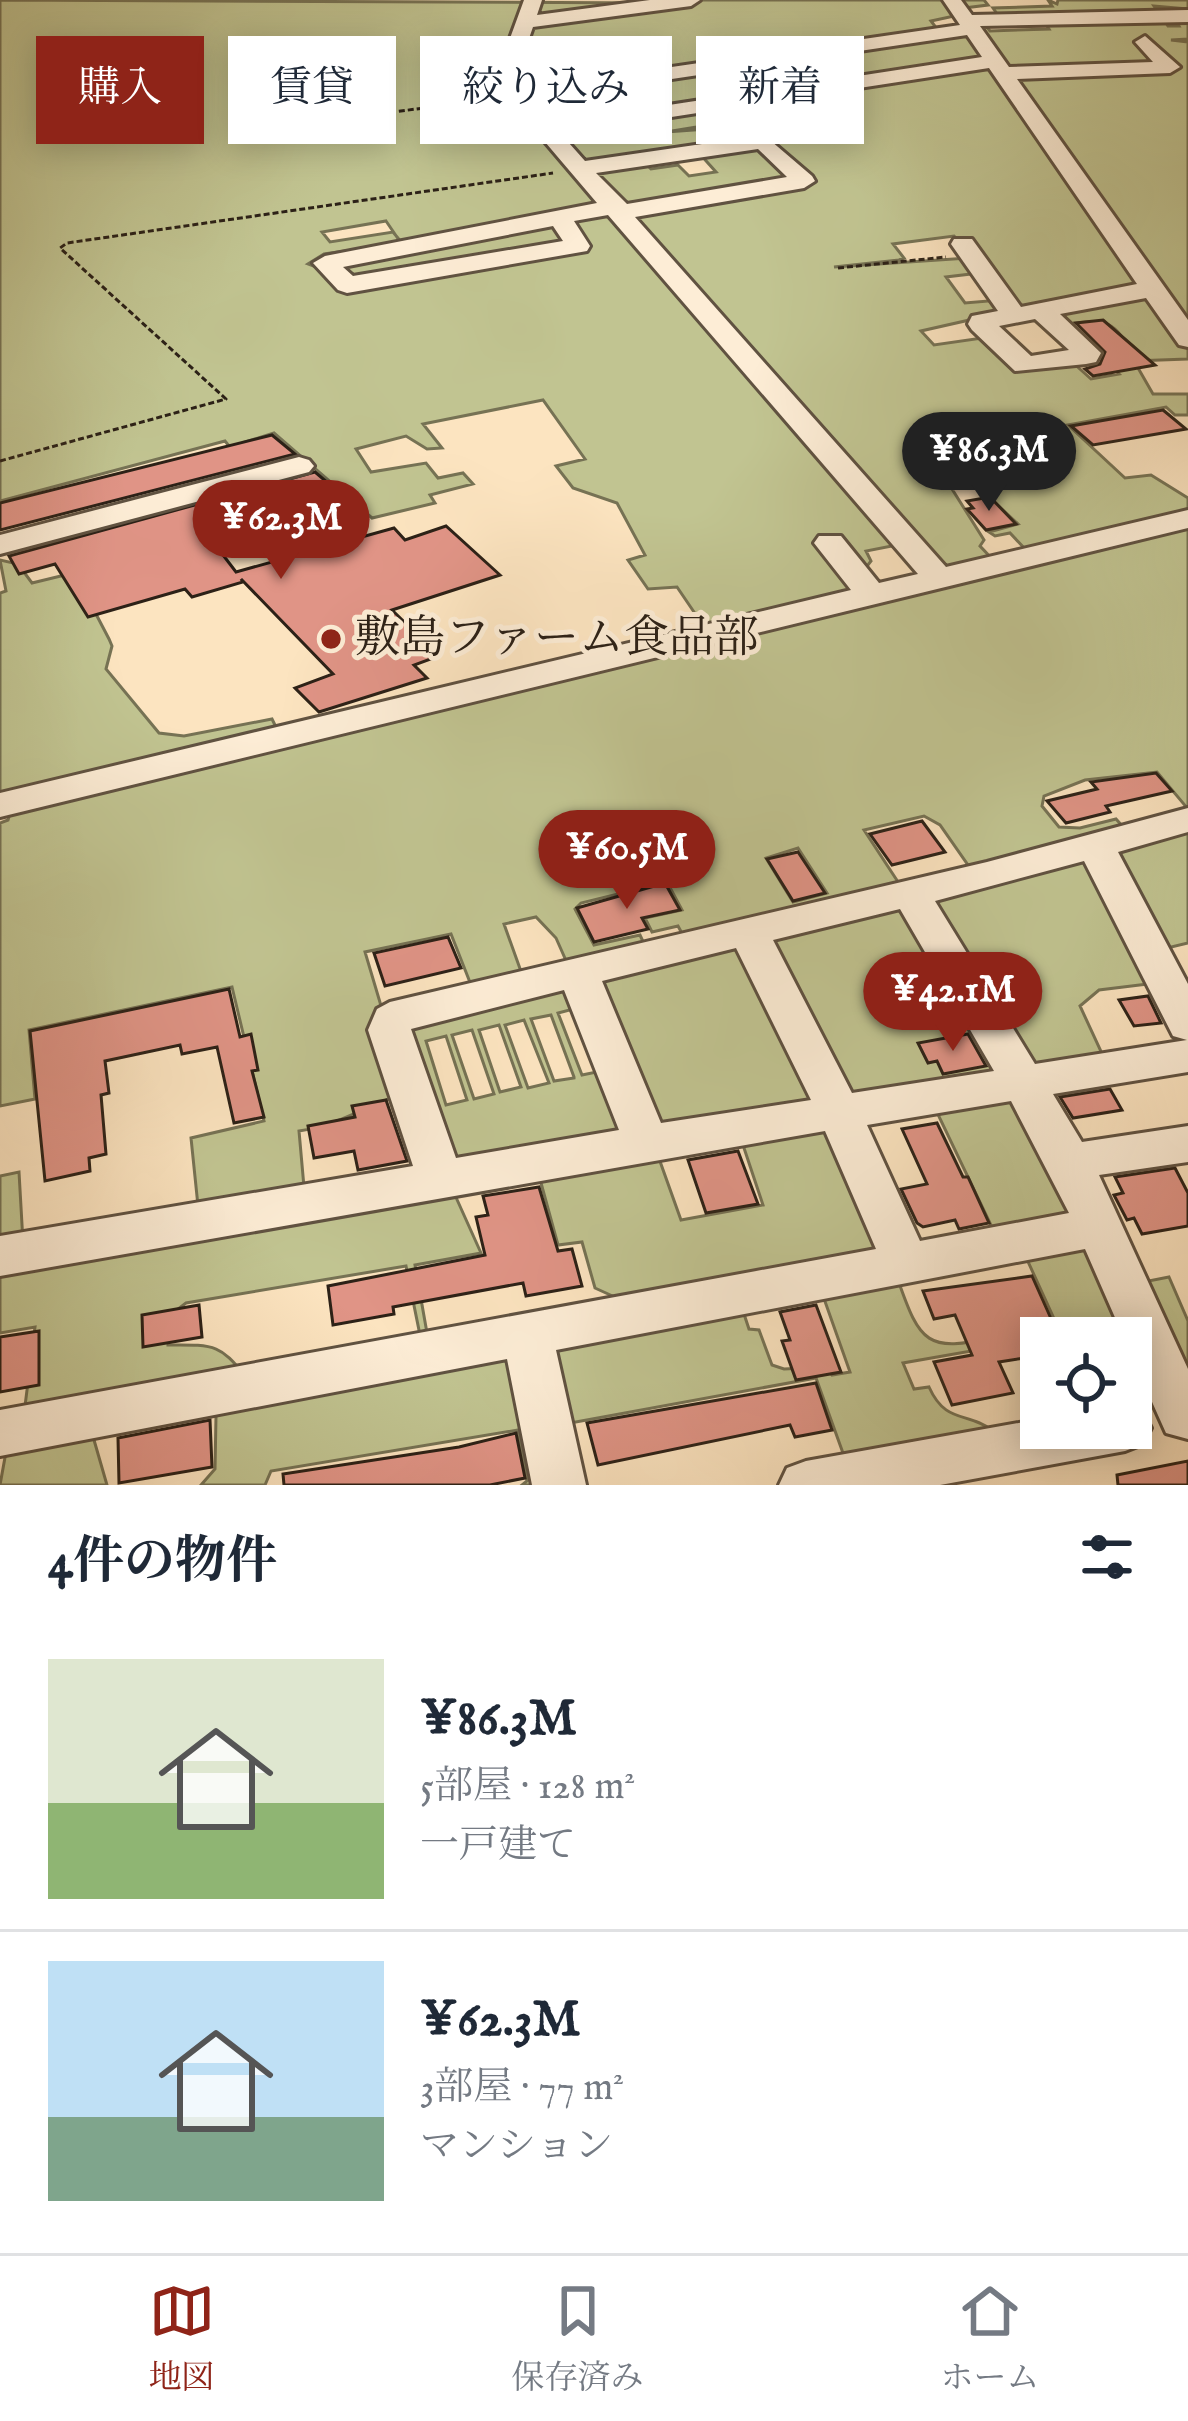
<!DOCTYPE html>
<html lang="ja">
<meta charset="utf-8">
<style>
body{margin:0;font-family:"IM FELL English","Noto Serif JP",serif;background:#f6f6f7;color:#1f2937;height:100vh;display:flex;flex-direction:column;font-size:45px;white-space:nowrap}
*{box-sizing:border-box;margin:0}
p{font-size:39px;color:#747a83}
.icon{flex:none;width:66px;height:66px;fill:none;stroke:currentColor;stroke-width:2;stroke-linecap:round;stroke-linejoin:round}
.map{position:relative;height:1485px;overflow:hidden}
.drawer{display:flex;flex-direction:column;background:#fff;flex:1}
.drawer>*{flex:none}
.top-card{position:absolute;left:36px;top:36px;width:1116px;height:108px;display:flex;gap:24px}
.tools{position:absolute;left:1020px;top:1317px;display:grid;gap:24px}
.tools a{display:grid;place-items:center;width:132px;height:132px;border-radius:0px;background:#fff;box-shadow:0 6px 30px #0003;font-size:60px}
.price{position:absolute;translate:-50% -102px;padding:0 27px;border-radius:42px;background:#8f2418;color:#fff;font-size:39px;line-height:78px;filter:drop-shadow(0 3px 6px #0008)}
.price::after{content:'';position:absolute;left:50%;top:72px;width:36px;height:27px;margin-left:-18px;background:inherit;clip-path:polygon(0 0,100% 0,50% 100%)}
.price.selected{background:#222;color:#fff}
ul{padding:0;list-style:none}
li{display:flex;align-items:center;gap:36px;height:300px;padding:0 48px}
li+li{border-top:3px solid #e0e1e3}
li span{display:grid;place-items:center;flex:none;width:336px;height:240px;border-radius:0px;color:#555}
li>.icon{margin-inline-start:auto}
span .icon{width:144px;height:144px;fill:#fffc;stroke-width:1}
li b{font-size:51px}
h2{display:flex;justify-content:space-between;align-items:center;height:144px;padding:0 48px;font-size:51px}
.chip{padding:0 42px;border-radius:0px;background:#fff;box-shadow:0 6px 30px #0003;font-size:42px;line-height:108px}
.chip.selected{background:#8f2418;color:#fff}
.dock{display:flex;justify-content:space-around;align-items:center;height:168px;border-top:3px solid #e0e1e3;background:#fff;font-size:33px;color:#747a83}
.dock a{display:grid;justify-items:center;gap:6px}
.dock .selected{color:#8f2418}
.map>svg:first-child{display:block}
</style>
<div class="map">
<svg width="1188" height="1485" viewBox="0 0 1188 1485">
<rect width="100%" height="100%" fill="#fce4c0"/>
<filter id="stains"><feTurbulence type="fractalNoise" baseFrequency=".00167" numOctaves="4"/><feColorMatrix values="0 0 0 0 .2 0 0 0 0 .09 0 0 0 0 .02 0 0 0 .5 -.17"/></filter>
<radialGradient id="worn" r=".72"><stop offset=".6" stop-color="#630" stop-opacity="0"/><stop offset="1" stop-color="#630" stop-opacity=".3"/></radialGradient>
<g fill="#c1c491" stroke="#767254" stroke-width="3" fill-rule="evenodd">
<path d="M0,0L656,3L592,15L702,0H984L988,5L956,9L959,15L931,21L937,29L969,31L979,44L986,45L973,24L983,22L990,31L1049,29L1044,21L1124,17L1000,18L993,8L1052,6L1048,0L1057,4L1058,0H1188V9L1154,6L1168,26H1179L1174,17H1188V39L1171,40L1188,42V359L1134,361L1153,394H1188V415H1175L1166,407L1068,425L1125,478L1151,475L1188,498V809L1157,772L1085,780L1044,796L1042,806L1059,827L1080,828L1116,819L1125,829L1121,832L1075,843L1090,855L1188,822V943L1146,953L1156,983L1099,990L1080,1006L1105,1060L651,1138L584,976L587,965L830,910L853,912L898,904L920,929L926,927L910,900L913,890L967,874L970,868L940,825L924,816L864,830L902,888L684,937L678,926L652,932L645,918L682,910L667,882L581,903L575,909L594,945L640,935L646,948L568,965L556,938L536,917L504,924L523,977L473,990L451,934L365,952L404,1083L400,1095C363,1107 337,1126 299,1131L304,1187L198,1206L191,1138L264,1121L232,987L29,1030L35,1099L0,1106V823L8,820L10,813L713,640L677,587L648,589L628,560L645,555L617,503L573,488L556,466L585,459L543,400L423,424L442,448L427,449L406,436L356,449L371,472L426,463L438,478L463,473L473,484L430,495L435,503L372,518L274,433L245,442L260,459L250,462L255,471L250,472L225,441L0,501ZM595,66L615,81L723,67L608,84L619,97L590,101L567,90V103L545,108L530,104L533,111L499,105L475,108L470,102L511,95L504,84L507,82L517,94L515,83L560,72L571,82L540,81L519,88L523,93L583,84L569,71ZM751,97L769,112L743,115L717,105L563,128L550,126L540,117L549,114L546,110L570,107L585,121L617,117H595L582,105L623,99L640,114ZM745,119L759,134L752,137V144L699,153L716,172L689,176L678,165L651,169L643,161L621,164L734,141L721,128L666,132ZM386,221L405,249L342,260L327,271L308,264L324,254L402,243L393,232L330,242L322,232ZM954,236L1016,311L1143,288L1138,276L1144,274L1156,291L1052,313L1064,325C1098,320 1113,316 1129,349L1099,354L1119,374L1091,379L1071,361L1025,369L989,337L934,345L921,331L1009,311L1000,300L965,303L946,277L979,273L968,258L834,267L899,260L904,258L893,244ZM975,484L1018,524L989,532L995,536L1010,533L1028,552L1043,549L1049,557L845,606L840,599L864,593L824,541L832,540L872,591L878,590L864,570L871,561L866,551L902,544L866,501L872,500L938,571L995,562L980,546L984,540L952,489ZM798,848L827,893L793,902L766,858Z"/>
<path d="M49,538L60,545L109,639L112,646L106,669L159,733L184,736L272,719L276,727L0,798V593L6,591L0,560L18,564L32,583L65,575L47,543L8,553L7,549Z"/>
<path d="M572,985L628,1131L454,1162L407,1026ZM577,1008L602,1071L582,1075L558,1013ZM551,1015L574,1077V1078L554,1081L531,1019ZM524,1020L549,1083L528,1088L505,1025ZM499,1025L521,1087L500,1092L479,1030ZM472,1030L494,1094L474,1099L452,1035ZM446,1036L467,1100L446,1105L426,1041Z"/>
<path d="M1006,1089L1082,1215L999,1242L932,1102Z"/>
<path d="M828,1127L887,1251L639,1308L595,1288L582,1242L558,1245L538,1172L657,1153L681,1220L763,1205L741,1139Z"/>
<path d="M19,1172L23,1242L0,1247V1176Z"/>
<path d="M450,1184L481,1253L415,1265L427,1333L420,1335L406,1266L186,1303L169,1316L168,1345C227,1344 220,1348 259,1391L498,1351L510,1360L541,1485H522L527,1481L518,1430L271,1471L265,1485H201L215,1469L216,1416L195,1407L102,1422L94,1440L107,1485H0L8,1441L25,1406L35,1327L0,1333V1270Z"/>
<path d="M1101,1245L1157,1404L1131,1416V1338H1046L1061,1334L1025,1255Z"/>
<path d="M1169,1277L1188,1321V1401L1138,1283Z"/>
<path d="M898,1280C920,1343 927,1353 995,1337L1006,1345L903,1363L914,1389L929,1387C946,1425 968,1411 993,1431L848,1467L816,1378L554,1426L544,1348L743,1311L749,1329L759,1330L772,1365L784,1369L826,1367L832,1375L850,1372L822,1293Z"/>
</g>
<g fill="#e09486" stroke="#2c2117" stroke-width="3">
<path d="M616,92L630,106L557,118L540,103Z"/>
<path d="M1103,320L1155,365L1093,376L1085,369L1100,364L1105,352L1076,323Z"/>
<path d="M1163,410L1186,429L1093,445L1071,426Z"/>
<path d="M272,435L295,454L0,530V503Z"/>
<path d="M315,472L341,494L207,534L236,572L394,528L405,540L446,526L500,575L392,610L439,656L414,665L427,678L319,712L295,688L333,674L241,579L243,582L192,597L185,589L88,617L55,564L19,574L9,556Z"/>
<path d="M990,497L1016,524L986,530L967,509L973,508L967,501Z"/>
<path d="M1156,773L1172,791L1106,806L1110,812L1066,823L1047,801L1097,789L1091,782Z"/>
<path d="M922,821L945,852L892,865L870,834Z"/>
<path d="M798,852L825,893L793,901L767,859Z"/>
<path d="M665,883L680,910L642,918L648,929L594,942L577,908Z"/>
<path d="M448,937L461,968L385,986L374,953Z"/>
<path d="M229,989L240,1037L251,1034L258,1070L252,1071L264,1117L234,1123L217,1047L182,1054L180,1045L105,1061L109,1093L101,1095L106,1154L89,1158L90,1171L45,1181L30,1031Z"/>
<path d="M1148,996L1161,1023L1134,1026L1119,1000Z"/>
<path d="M968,1034L986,1066L943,1074L937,1061L928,1063L918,1043Z"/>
<path d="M1110,1089L1122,1110L1073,1118L1060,1097Z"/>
<path d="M386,1100L407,1161L358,1170L354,1151L314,1158L308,1126L355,1117L352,1106Z"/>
<path d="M937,1123L963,1177H968L989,1223L959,1229L955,1220L923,1227L917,1223L901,1189L927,1184L902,1129Z"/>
<path d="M738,1151L758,1204L706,1213L688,1160Z"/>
<path d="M1175,1168L1188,1193V1226L1142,1234L1134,1218L1127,1220L1114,1195L1123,1193L1115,1177Z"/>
<path d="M539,1187L558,1251L572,1249L582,1286L526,1296L523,1283L393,1307L394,1314L333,1325L328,1286L485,1255L476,1217L488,1215L483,1196Z"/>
<path d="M1032,1276L1057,1332L1024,1338L1031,1357L999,1362L1013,1393L952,1405L934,1362L972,1355L955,1315L934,1319L923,1291Z"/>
<path d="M199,1305L202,1337L143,1347L142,1315Z"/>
<path d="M816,1305L841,1372L796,1380L782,1341L790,1340L780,1312Z"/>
<path d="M39,1331V1385L0,1392V1337Z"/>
<path d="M816,1383L832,1430L795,1437L790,1425L598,1465L587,1423Z"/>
<path d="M210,1420L212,1467L119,1483L118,1438Z"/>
<path d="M516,1433L525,1478L490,1485H284L283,1474L459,1447Z"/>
<path d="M1188,1461V1485H1118L1117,1475Z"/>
</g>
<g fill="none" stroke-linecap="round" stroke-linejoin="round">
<defs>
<g id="minor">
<path d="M524,0H542L537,15L650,0H700L691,6L533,27L514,81L521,89L960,25L943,0H961L972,15L1188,10V22L980,26L1009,67L1153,62L1135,42L1145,36L1180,67L1170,73L1017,79L1188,320V347L1179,345L1146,298L1060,314L1101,353L1096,362L1086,364L1015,371L972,330L968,324L972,316L998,311L951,244L954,239H972L1021,307L1137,284L989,68L561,134L585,161L764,135L812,176L815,181L804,188L635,217L946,567L1188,510V528L0,817V793L851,590L814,543L819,536H841L879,583L918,574L608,215L574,221L590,246L587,251L347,293L338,290L313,263L325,256L597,203L494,82ZM967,35L982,57L551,123L531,100ZM758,149L787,177L627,204L596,173ZM553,226L563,241L353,276L343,267ZM1035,319L1069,350L1031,356L999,326Z"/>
<path d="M299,457L309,460L314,466L309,472L0,554V535Z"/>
<path d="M1188,808V832L1118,852L1188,984V1072L1053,1094L1082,1142L1188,1126V1162L1099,1175L1188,1369V1439L1166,1433L1131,1355V1338H1124L1085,1249L556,1350L586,1485H532L507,1359L0,1456V1410L876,1249L825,1131L0,1276V1236L413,1166L368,1030L377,1009L390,1002L987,862ZM1084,861L1173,1036L1187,1040L1035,1064L935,901ZM900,909L994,1071L852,1093L773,940ZM736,948L811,1100L661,1123L602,981ZM564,990L619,1130L456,1158L411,1029ZM1011,1101L1069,1213L920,1241L867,1125Z"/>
<path d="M1131,1407L1143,1412L1151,1428L1143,1444L1125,1451L940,1485H779L787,1468L806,1461L1041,1419V1428H1131Z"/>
</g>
</defs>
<use href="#minor" stroke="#605241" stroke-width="6"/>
<g stroke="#2c2117" stroke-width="3" stroke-dasharray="6 3" stroke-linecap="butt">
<path d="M265,129L492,99"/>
<path d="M838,268L946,257"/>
<path d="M0,461L226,399L60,248L67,243L553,173"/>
</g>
<use href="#minor" fill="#fdedd6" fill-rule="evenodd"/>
</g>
<circle fill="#8f2418" stroke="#fdedd6" stroke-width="4.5" cx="331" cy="639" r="12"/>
<g text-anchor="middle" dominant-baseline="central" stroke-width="10" stroke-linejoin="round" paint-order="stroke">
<g font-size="45" fill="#2c2117" stroke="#fdedd6" text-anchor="start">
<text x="355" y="639">敷島ファーム食品部</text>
</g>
</g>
<rect width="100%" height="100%" filter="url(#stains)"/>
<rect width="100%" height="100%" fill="url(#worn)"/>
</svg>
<div class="tools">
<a><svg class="icon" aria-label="locate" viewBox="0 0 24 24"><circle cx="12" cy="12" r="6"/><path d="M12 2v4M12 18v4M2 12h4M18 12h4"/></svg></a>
</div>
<b class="price selected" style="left:989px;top:514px">¥86.3M</b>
<b class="price" style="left:281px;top:582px">¥62.3M</b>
<b class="price" style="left:627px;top:912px">¥60.5M</b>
<b class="price" style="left:953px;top:1054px">¥42.1M</b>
<div class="top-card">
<a class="chip selected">購入</a>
<a class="chip">賃貸</a>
<a class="chip">絞り込み</a>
<a class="chip">新着</a>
</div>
</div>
<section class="drawer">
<h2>4件の物件<svg class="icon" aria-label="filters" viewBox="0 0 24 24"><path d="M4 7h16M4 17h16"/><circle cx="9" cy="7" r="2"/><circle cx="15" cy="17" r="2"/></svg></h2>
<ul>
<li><span style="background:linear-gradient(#dfe7d0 60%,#8fb573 0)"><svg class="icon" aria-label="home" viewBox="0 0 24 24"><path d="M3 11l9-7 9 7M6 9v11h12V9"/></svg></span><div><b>¥86.3M</b><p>5部屋 · 128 m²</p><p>一戸建て</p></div></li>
<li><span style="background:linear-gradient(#bfe0f5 65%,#7fa58c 0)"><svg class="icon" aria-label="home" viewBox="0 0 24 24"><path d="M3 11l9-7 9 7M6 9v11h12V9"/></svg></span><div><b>¥62.3M</b><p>3部屋 · 77 m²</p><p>マンション</p></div></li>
</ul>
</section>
<nav class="dock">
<a class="selected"><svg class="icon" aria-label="map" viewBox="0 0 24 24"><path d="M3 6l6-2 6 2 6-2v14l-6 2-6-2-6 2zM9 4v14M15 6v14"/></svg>地図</a>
<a><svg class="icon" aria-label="saved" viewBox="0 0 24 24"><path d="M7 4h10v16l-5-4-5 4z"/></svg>保存済み</a>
<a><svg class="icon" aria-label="home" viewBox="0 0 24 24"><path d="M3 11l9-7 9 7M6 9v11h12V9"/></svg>ホーム</a>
</nav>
